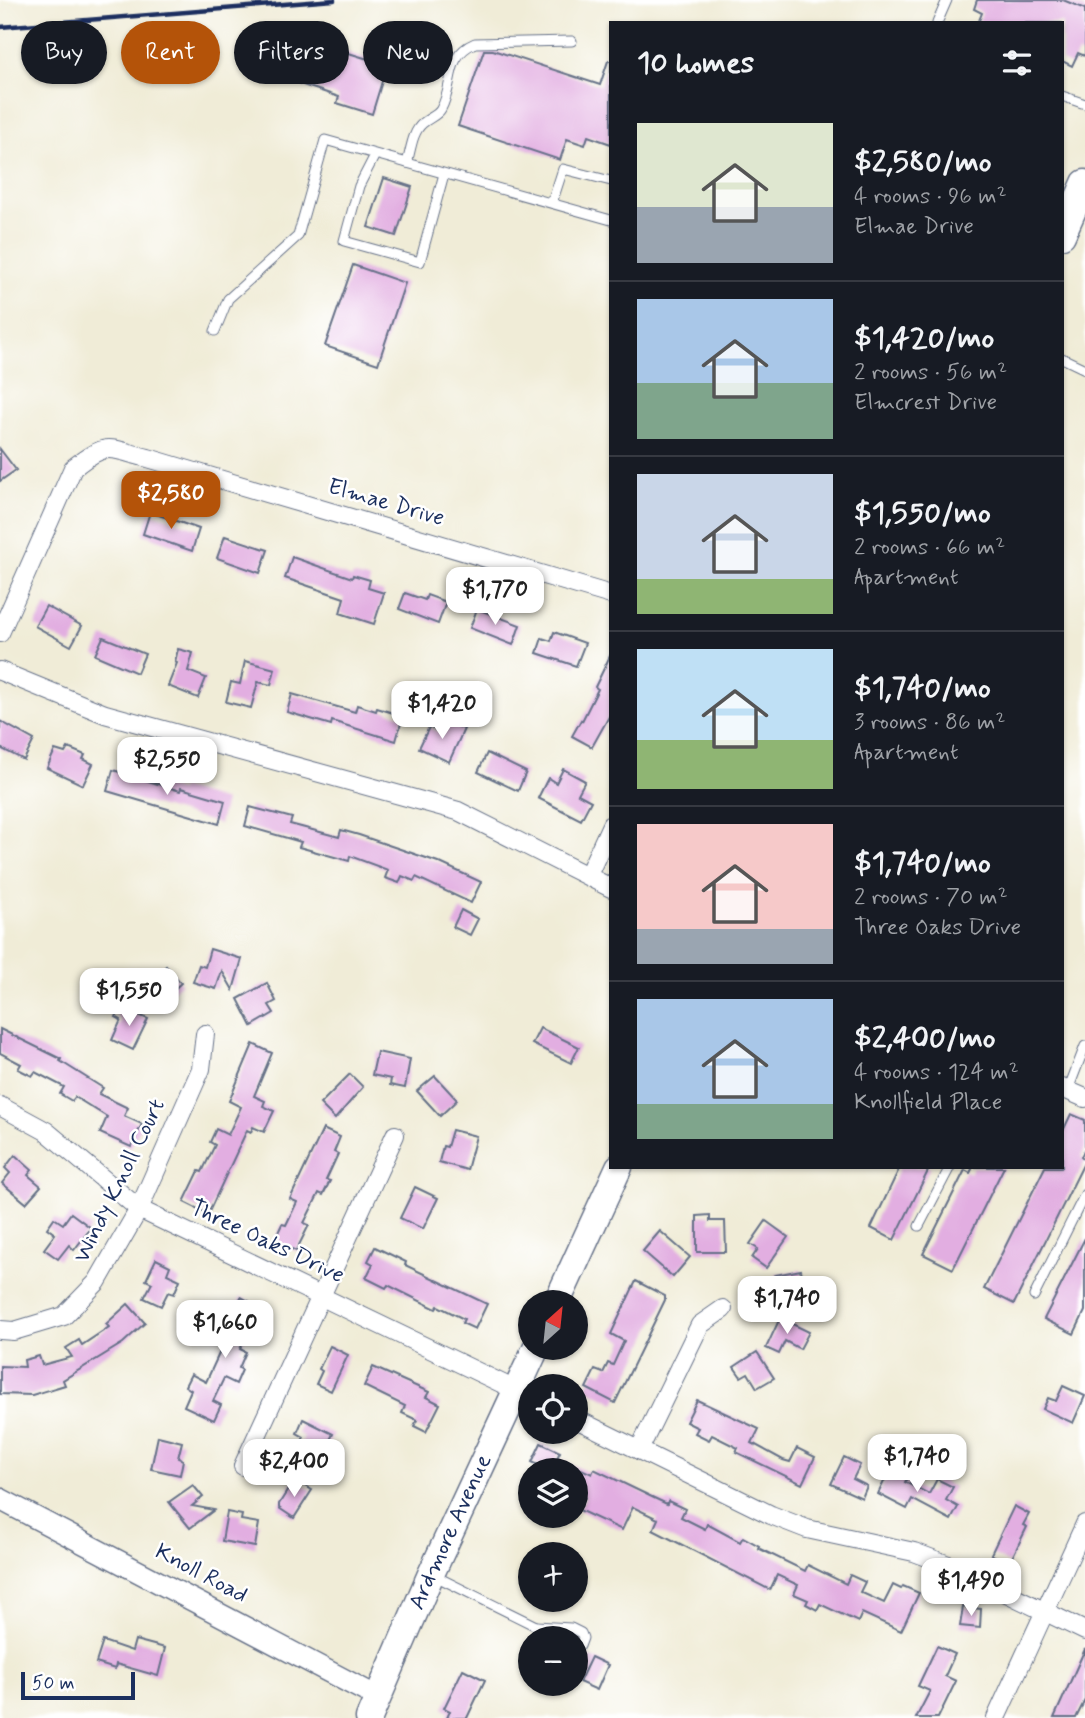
<!DOCTYPE html>
<meta charset="utf-8">
<style>
body{margin:0;font-family:Mynerve,sans-serif;background:#20242c;color:#f1f3f6;height:100vh;display:flex;flex-direction:column;font-size:26px;white-space:nowrap}
*{box-sizing:border-box;margin:0}
p{font-size:23px;color:#9ea1a6}
.icon{flex:none;width:38px;height:38px;fill:none;stroke:currentColor;stroke-width:2;stroke-linecap:round;stroke-linejoin:round}
.map{position:relative;flex:1;overflow:hidden}
.sheet{position:absolute;left:609px;top:21px;width:455px;height:1148px;display:flex;flex-direction:column;background:#171b24;border-radius:0px;box-shadow:0 2px 5px #0004}
.sheet>*{flex:none}
.banner{position:absolute;left:21px;top:21px;width:483px;height:63px;display:flex;gap:14px}
.needle{width:46px;rotate:27deg}
.controls{position:absolute;left:518px;top:1290px;display:grid;gap:14px}
.controls a{display:grid;place-items:center;width:70px;height:70px;border-radius:50%;background:#171b24;box-shadow:0 2px 5px #0004;font-size:35px}
.scale{position:absolute;left:21px;bottom:18px;width:114px;box-sizing:border-box;padding-left:7px;border:4px solid #1b2f5e;border-top:0;font-size:19px;line-height:24px;white-space:nowrap;color:#1b2f5e;-webkit-text-stroke:5px #fff;paint-order:stroke}
.price{position:absolute;translate:-50% -60px;padding:0 16px;border-radius:14px;background:#fff;color:#222;font-size:23px;line-height:46px;filter:drop-shadow(0 2px 4px #0008)}
.price::after{content:'';position:absolute;left:50%;top:42px;width:21px;height:16px;margin-left:-10px;background:inherit;clip-path:polygon(0 0,100% 0,50% 100%)}
.price.selected{background:#b45309;color:#fff}
ul{padding:0;list-style:none}
li{display:flex;align-items:center;gap:21px;height:175px;padding:0 28px}
li+li{border-top:2px solid #363941}
li span{display:grid;place-items:center;flex:none;width:196px;height:140px;border-radius:0px;color:#555}
li>.icon{margin-inline-start:auto}
span .icon{width:84px;height:84px;fill:#fffc;stroke-width:1}
li b{font-size:30px}
h2{display:flex;justify-content:space-between;align-items:center;height:84px;padding:0 28px;font-size:30px}
.pill{padding:0 24px;border-radius:32px;background:#171b24;box-shadow:0 2px 5px #0004;font-size:24px;line-height:63px}
.pill.selected{background:#b45309;color:#fff}
.map>svg:first-child{display:block}
</style>
<div class="map">
<svg width="1085" height="1718" viewBox="0 0 1085 1718">
<rect width="100%" height="100%" fill="#fff"/>
<filter id="ink" filterUnits="userSpaceOnUse"><feTurbulence type="fractalNoise" baseFrequency=".0143" numOctaves="2"/><feDisplacementMap in="SourceGraphic" scale="14" xChannelSelector="R" yChannelSelector="G"/><feConvolveMatrix kernelMatrix="1 2 1 2 8 2 1 2 1" color-interpolation-filters="sRGB"/></filter>
<filter id="wash" filterUnits="userSpaceOnUse"><feTurbulence type="fractalNoise" baseFrequency=".00686" numOctaves="4" result="noise"/><feDisplacementMap in="SourceGraphic" scale="28" xChannelSelector="R" yChannelSelector="G"/><feGaussianBlur stdDeviation="1.57" result="paint"/><feColorMatrix in="noise" values="0 0 0 0 0 0 0 0 0 0 0 0 0 0 0 0 0 1.4 0 .05"/><feComposite in="paint" operator="in"/></filter>
<g filter="url(#wash)">
<rect width="100%" height="100%" fill="#f0ecd7"/>
<g id="blocks">
<g fill="#e2aee1">
<path d="M977,0H1063L1085,9V56L1078,53L1072,66L1062,61V23H978L982,13L974,9Z"/>
<path d="M339,50L387,65L372,114L337,103L339,97L300,84L310,51L336,59Z"/>
<path d="M484,50H493L600,85L608,61H611V144L588,136L585,145L567,139L560,160L458,126Z"/>
<path d="M384,178L412,187L396,236L368,227Z"/>
<path d="M353,265L405,283L378,364L325,346Z"/>
<path d="M0,449L16,470L0,481Z"/>
<path d="M150,512L199,529L192,551L143,534Z"/>
<path d="M225,536L268,550L260,573L217,558Z"/>
<path d="M292,557L352,578L353,575L370,580L368,588L384,593L374,624L340,613L344,598L285,578Z"/>
<path d="M405,593L425,600L427,595L446,602L438,624L399,609Z"/>
<path d="M46,606L82,626L71,646L35,626Z"/>
<path d="M477,609L520,625L513,645L470,628Z"/>
<path d="M554,632L585,643L576,666L537,653L542,638L551,641Z"/>
<path d="M103,637L145,654L137,673L95,655Z"/>
<path d="M178,649L193,653L188,671L206,678L198,698L168,686L177,663L175,662Z"/>
<path d="M611,654V713L592,747L572,736L581,720L582,721L598,689L595,687Z"/>
<path d="M245,661L275,669L271,685L258,682L251,708L226,702L231,682L240,684Z"/>
<path d="M292,694L355,712L357,705L376,711L377,708L403,716L396,741L332,721L331,725L287,712Z"/>
<path d="M0,721L34,740L24,760L0,748Z"/>
<path d="M447,721L464,729L449,762L419,748L429,727L442,733Z"/>
<path d="M68,748L85,755L83,759L93,764L83,785L47,768L55,750L65,753Z"/>
<path d="M487,753L526,772L518,791L478,772Z"/>
<path d="M563,769L585,781L578,794L591,801L581,820L538,798L548,778L556,783Z"/>
<path d="M113,770L180,791L181,788L225,801L219,824L107,791Z"/>
<path d="M250,807L292,818L290,824L339,837L341,830L359,835L438,862L481,882L471,903L416,877L414,881L402,876L399,883L385,878L388,870L350,856L349,861L299,847L301,842L245,826Z"/>
<path d="M461,910L478,919L470,935L453,927Z"/>
<path d="M210,949L242,959L233,990L222,971L216,989L193,982L199,965L205,967Z"/>
<path d="M166,966L181,983L158,1004L142,988Z"/>
<path d="M267,983L276,1001L269,1005L274,1013L252,1026L238,999Z"/>
<path d="M121,1007L148,1019L133,1050L112,1040L121,1020L116,1017Z"/>
<path d="M540,1028L579,1047L571,1063L532,1044Z"/>
<path d="M0,1029L61,1059L60,1061L103,1088L99,1094L128,1108L124,1116L142,1124L131,1147L100,1133L107,1117L75,1097L72,1101L60,1094L64,1087L35,1072L32,1076L18,1069L21,1064L0,1053Z"/>
<path d="M253,1044L272,1053L254,1096L265,1101L263,1106L274,1111L264,1132L253,1127L251,1132L247,1130L208,1214L184,1202L199,1171L202,1172L215,1145L210,1142L216,1129L228,1135L241,1107L229,1101Z"/>
<path d="M377,1052L410,1059L405,1088L390,1085L391,1079L372,1075Z"/>
<path d="M350,1074L363,1087L335,1119L320,1104Z"/>
<path d="M435,1076L457,1100L440,1116L417,1091Z"/>
<path d="M1071,1114L1085,1120V1148L1081,1157L1085,1161L1014,1304L984,1289L1045,1167H1062V1133Z"/>
<path d="M323,1129L340,1137L334,1152L338,1154L326,1180L330,1181L323,1195L319,1193L304,1223L309,1225L296,1251L274,1241L282,1224L286,1225L297,1202L290,1199Z"/>
<path d="M452,1130L476,1136L467,1170L439,1162L443,1146L447,1147Z"/>
<path d="M15,1155L32,1170L28,1175L41,1186L26,1203L2,1183L10,1173L5,1168Z"/>
<path d="M900,1167H930L894,1240L871,1228Z"/>
<path d="M973,1167H1004L953,1269L923,1254L965,1170L970,1173Z"/>
<path d="M415,1187L438,1198L423,1229L400,1218Z"/>
<path d="M71,1213L91,1228L74,1250L69,1245L58,1259L44,1249L55,1234L47,1228L54,1218L63,1224Z"/>
<path d="M710,1215V1221H725L726,1252H697V1216Z"/>
<path d="M766,1221L788,1237L766,1268L752,1258L758,1249L750,1244Z"/>
<path d="M660,1231L690,1257L673,1277L643,1251Z"/>
<path d="M1085,1238V1311L1074,1334L1044,1319Z"/>
<path d="M375,1247L406,1262L405,1265L487,1304L475,1329L462,1323L464,1319L438,1306L436,1309L388,1285L386,1288L366,1278L373,1264L368,1261Z"/>
<path d="M156,1259L170,1266L167,1274L180,1280L174,1294L168,1292L161,1306L144,1298L152,1283L146,1280Z"/>
<path d="M801,1270L807,1298L778,1304L775,1289L790,1286L775,1275Z"/>
<path d="M636,1281L665,1296V1300L615,1403L586,1388L595,1370L603,1373L608,1363L613,1365L624,1341L611,1334Z"/>
<path d="M241,1297L269,1312L263,1325L255,1321L240,1349L246,1352L239,1368L242,1370L236,1384L224,1378L213,1401L221,1405L214,1420L184,1406L191,1390L185,1386L191,1374L206,1382L229,1332L225,1330Z"/>
<path d="M128,1304L145,1323L123,1343L63,1380L65,1385L32,1395L0,1394V1366L25,1367L24,1360L39,1356L42,1365L72,1357L66,1348L79,1340L82,1345L109,1327L106,1324Z"/>
<path d="M780,1318L809,1332L800,1349L785,1341L779,1354L766,1348Z"/>
<path d="M330,1346L348,1355L331,1391L316,1384L322,1371L319,1369Z"/>
<path d="M757,1352L774,1378L757,1388L748,1373L741,1377L734,1367Z"/>
<path d="M373,1367L429,1392L426,1397L440,1404L426,1432L414,1426L417,1420L402,1413L405,1406L364,1386Z"/>
<path d="M1063,1386L1085,1396L1073,1423L1043,1409L1048,1398L1056,1401Z"/>
<path d="M697,1400L759,1429L752,1443L783,1460L790,1462L797,1448L815,1457L802,1484L736,1452L738,1448L712,1435L709,1440L695,1433L698,1428L686,1422Z"/>
<path d="M303,1419L333,1434L319,1462L297,1451L304,1437L297,1433Z"/>
<path d="M158,1436L182,1442L178,1458L183,1460L180,1475L151,1469Z"/>
<path d="M541,1443L560,1452L557,1458L592,1474L594,1469L654,1498L667,1504L668,1501L685,1509L681,1517L705,1529L707,1524L740,1542L743,1537L759,1546L758,1548L805,1571L808,1565L846,1584L850,1575L865,1582L860,1592L884,1603L893,1585L901,1589L903,1586L919,1593L901,1631L862,1613L858,1622L820,1604L817,1610L806,1604L808,1600L794,1594L798,1585L777,1575L770,1590L653,1530L658,1519L633,1507L622,1530L579,1510L585,1497L576,1492V1470H549L532,1462Z"/>
<path d="M844,1457L860,1465L853,1479L867,1486L862,1498L831,1484Z"/>
<path d="M891,1467L909,1475L905,1482L929,1494L937,1479L953,1487L946,1500L958,1507L951,1520L912,1499L907,1509L878,1494Z"/>
<path d="M294,1480L312,1490L294,1518L279,1508V1504Z"/>
<path d="M193,1485L203,1497L192,1506L214,1510L190,1528L169,1502Z"/>
<path d="M1014,1506L1029,1514L1023,1525L1027,1527L1009,1564L991,1554Z"/>
<path d="M227,1512L242,1515L241,1520L259,1523L255,1547L222,1541Z"/>
<path d="M963,1607L981,1609L980,1628L960,1626Z"/>
<path d="M135,1640L165,1648L158,1676L116,1664L115,1669L96,1663L103,1641L132,1651Z"/>
<path d="M937,1646L955,1654L945,1676L956,1681L938,1718H916L930,1691L918,1686Z"/>
<path d="M1085,1649V1700L1076,1718H1054Z"/>
<path d="M591,1657L608,1665L597,1690L579,1682Z"/>
<path d="M463,1669L485,1680L467,1718H447L450,1711L444,1708Z"/>
</g>
</g>
</g>
<g filter="url(#ink)">
<use href="#blocks" fill-opacity="0" stroke="#667188" stroke-width="2"/>
<g fill="none" stroke-linecap="round" stroke-linejoin="round">
<defs>
<g id="service">
<path d="M937,23L947,0"/>
<path d="M1062,96L1085,104"/>
<path d="M375,155L359,186L344,241L420,262L444,174"/>
<path d="M407,163C411,150 412,132 423,123C429,118 438,115 441,109C455,84 444,56 475,43L572,41"/>
<path d="M552,203L563,169L611,181"/>
<path d="M215,331L228,299L298,236L325,140L611,220"/>
<path d="M1062,358L1085,369"/>
<path d="M1068,1090L1085,1046"/>
<path d="M919,1226L950,1167"/>
<path d="M1034,1296L1085,1194"/>
<path d="M433,1575L536,1626L549,1638"/>
<path d="M536,1626L571,1628L581,1633L583,1638L580,1646L576,1647"/>
</g>
<g id="minor">
<path d="M0,633L73,468C107,441 107,448 148,458L611,595"/>
<path d="M0,671L105,714L458,811L611,888"/>
<path d="M588,875L611,825"/>
<path d="M1062,1088L1085,1098"/>
<path d="M0,1106L46,1131L139,1209L530,1397"/>
<path d="M0,1330L14,1331L64,1316L97,1282L139,1209L201,1069L205,1034"/>
<path d="M576,1419L771,1515L807,1529L914,1552L951,1566L1085,1631"/>
<path d="M639,1450L700,1325L723,1309"/>
<path d="M243,1466L395,1135"/>
<path d="M996,1718L1085,1524"/>
</g>
<path id="tertiary" d="M0,1499L377,1697"/>
<g id="primary">
<path d="M1062,235L1085,183"/>
<path d="M557,1302L619,1167"/>
<path id="s1" d="M369,1718L431,1574L536,1348"/>
</g>
</defs>
<use href="#service" stroke="#667188" stroke-width="11"/>
<use href="#minor" stroke="#667188" stroke-width="20"/>
<use href="#tertiary" stroke="#667188" stroke-width="24"/>
<use href="#primary" stroke="#667188" stroke-width="29"/>
<use href="#service" stroke="#fff" stroke-width="9"/>
<use href="#minor" stroke="#fff" stroke-width="18"/>
<use href="#tertiary" stroke="#fff" stroke-width="21"/>
<use href="#primary" stroke="#fff" stroke-width="26"/>
<path stroke="#1b2f5e" stroke-width="4.5" d="M0,27L334,0"/>
</g>
</g>
<g text-anchor="middle" dominant-baseline="central" stroke-width="5" stroke-linejoin="round" paint-order="stroke">
<g font-size="23" fill="#1b2f5e" stroke="#fff">
<text transform="translate(386 503) rotate(16)">Elmae Drive</text>
<text transform="translate(120 1181) rotate(-64)">Windy Knoll Court</text>
<text transform="translate(267 1242) rotate(25)">Three Oaks Drive</text>
<text stroke="none"><textPath href="#s1" startOffset="203">Ardmore Avenue</textPath></text>
<text transform="translate(201 1574) rotate(28)">Knoll Road</text>
</g>
</g>
</svg>
<div class="controls">
<a><svg class="needle" viewBox="-14 -14 28 28"><path d="M0-13l5 13h-10z" fill="#e53935"/><path d="M0 13l5-13h-10z" fill="#9ea1a6"/></svg></a>
<a><svg class="icon" aria-label="locate" viewBox="0 0 24 24"><circle cx="12" cy="12" r="6"/><path d="M12 2v4M12 18v4M2 12h4M18 12h4"/></svg></a>
<a><svg class="icon" aria-label="layers" viewBox="0 0 24 24"><path d="M12 4l9 5-9 5-9-5zM3 14l9 5 9-5"/></svg></a>
<a>+</a>
<a>−</a>
</div>
<div class="scale">50 m</div>
<b class="price selected" style="left:171px;top:531px">$2,580</b>
<b class="price" style="left:495px;top:627px">$1,770</b>
<b class="price" style="left:442px;top:741px">$1,420</b>
<b class="price" style="left:167px;top:797px">$2,550</b>
<b class="price" style="left:129px;top:1028px">$1,550</b>
<b class="price" style="left:787px;top:1336px">$1,740</b>
<b class="price" style="left:225px;top:1360px">$1,660</b>
<b class="price" style="left:917px;top:1494px">$1,740</b>
<b class="price" style="left:294px;top:1499px">$2,400</b>
<b class="price" style="left:971px;top:1618px">$1,490</b>
<div class="banner">
<a class="pill">Buy</a>
<a class="pill selected">Rent</a>
<a class="pill">Filters</a>
<a class="pill">New</a>
</div>
<section class="sheet">
<h2>10 homes<svg class="icon" aria-label="filters" viewBox="0 0 24 24"><path d="M4 7h16M4 17h16"/><circle cx="9" cy="7" r="2"/><circle cx="15" cy="17" r="2"/></svg></h2>
<ul>
<li><span style="background:linear-gradient(#dfe7d0 60%,#9aa5b1 0)"><svg class="icon" aria-label="home" viewBox="0 0 24 24"><path d="M3 11l9-7 9 7M6 9v11h12V9"/></svg></span><div><b>$2,580/mo</b><p>4 rooms · 96 m²</p><p>Elmae Drive</p></div></li>
<li><span style="background:linear-gradient(#a9c7e8 60%,#7fa58c 0)"><svg class="icon" aria-label="home" viewBox="0 0 24 24"><path d="M3 11l9-7 9 7M6 9v11h12V9"/></svg></span><div><b>$1,420/mo</b><p>2 rooms · 56 m²</p><p>Elmcrest Drive</p></div></li>
<li><span style="background:linear-gradient(#c9d6e8 75%,#8fb573 0)"><svg class="icon" aria-label="home" viewBox="0 0 24 24"><path d="M3 11l9-7 9 7M6 9v11h12V9"/></svg></span><div><b>$1,550/mo</b><p>2 rooms · 66 m²</p><p>Apartment</p></div></li>
<li><span style="background:linear-gradient(#bfe0f5 65%,#8fb573 0)"><svg class="icon" aria-label="home" viewBox="0 0 24 24"><path d="M3 11l9-7 9 7M6 9v11h12V9"/></svg></span><div><b>$1,740/mo</b><p>3 rooms · 86 m²</p><p>Apartment</p></div></li>
<li><span style="background:linear-gradient(#f6c9c9 75%,#9aa5b1 0)"><svg class="icon" aria-label="home" viewBox="0 0 24 24"><path d="M3 11l9-7 9 7M6 9v11h12V9"/></svg></span><div><b>$1,740/mo</b><p>2 rooms · 70 m²</p><p>Three Oaks Drive</p></div></li>
<li><span style="background:linear-gradient(#a9c7e8 75%,#7fa58c 0)"><svg class="icon" aria-label="home" viewBox="0 0 24 24"><path d="M3 11l9-7 9 7M6 9v11h12V9"/></svg></span><div><b>$2,400/mo</b><p>4 rooms · 124 m²</p><p>Knollfield Place</p></div></li>
</ul>
</section>
</div>
